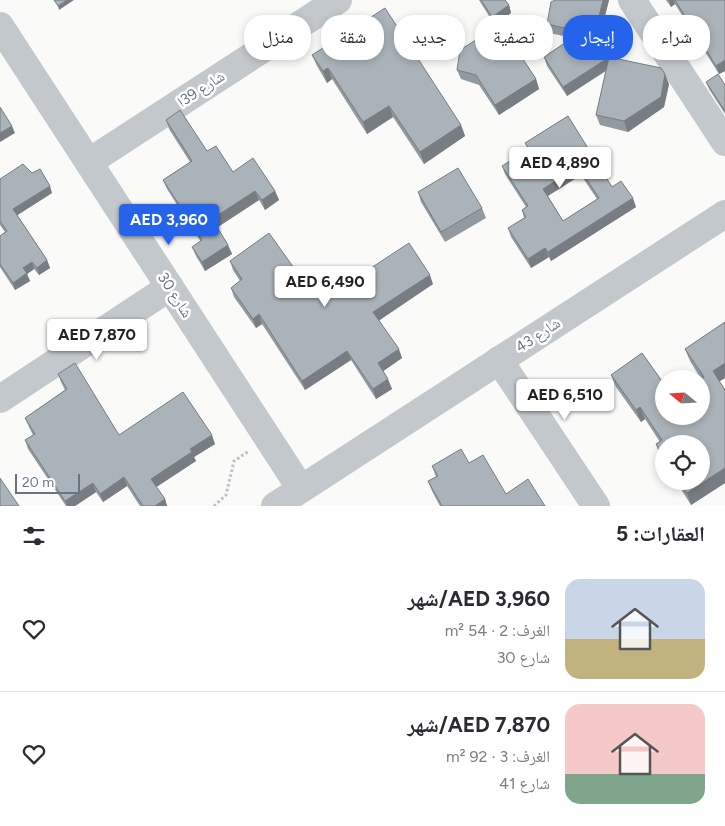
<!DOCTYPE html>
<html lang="ar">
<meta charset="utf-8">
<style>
body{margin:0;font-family:Figtree,"Noto Naskh Arabic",sans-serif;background:#f7f7f7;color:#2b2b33;direction:rtl;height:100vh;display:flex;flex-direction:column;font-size:19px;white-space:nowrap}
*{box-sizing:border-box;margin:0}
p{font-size:16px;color:#7c7c81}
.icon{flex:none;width:28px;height:28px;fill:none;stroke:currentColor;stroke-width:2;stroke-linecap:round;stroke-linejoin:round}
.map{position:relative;height:506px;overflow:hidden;direction:ltr}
.drawer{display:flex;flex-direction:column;background:#fff;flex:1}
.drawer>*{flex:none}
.banner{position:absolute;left:15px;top:15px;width:695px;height:45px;direction:rtl;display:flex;gap:10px}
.needle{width:32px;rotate:288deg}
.fabs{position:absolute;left:655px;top:370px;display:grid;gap:10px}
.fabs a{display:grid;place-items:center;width:55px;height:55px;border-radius:50%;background:#fff;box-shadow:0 2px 8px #0003;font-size:25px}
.scale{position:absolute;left:15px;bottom:12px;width:65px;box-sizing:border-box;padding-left:5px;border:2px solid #657683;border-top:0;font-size:14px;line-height:18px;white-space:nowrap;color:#657683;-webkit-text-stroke:4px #fff;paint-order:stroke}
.price{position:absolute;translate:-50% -42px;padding:0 11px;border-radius:5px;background:#fff;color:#222;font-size:16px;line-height:32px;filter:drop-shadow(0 1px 2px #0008)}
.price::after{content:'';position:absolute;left:50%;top:30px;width:15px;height:11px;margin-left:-8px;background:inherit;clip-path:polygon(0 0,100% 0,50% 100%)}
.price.selected{background:#2563eb;color:#fff}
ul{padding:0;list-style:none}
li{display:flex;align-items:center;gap:15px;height:125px;padding:0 20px}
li+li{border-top:1px solid #e1e1e2}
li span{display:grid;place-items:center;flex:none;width:140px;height:100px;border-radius:15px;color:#555}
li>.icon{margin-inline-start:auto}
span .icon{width:60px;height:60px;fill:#fffc;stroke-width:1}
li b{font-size:21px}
h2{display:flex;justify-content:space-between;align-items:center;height:60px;padding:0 20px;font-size:21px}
.tag{padding:0 18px;border-radius:20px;background:#fff;box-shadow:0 2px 8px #0003;font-size:18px;line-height:45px}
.tag.selected{background:#2563eb;color:#fff}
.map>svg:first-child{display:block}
</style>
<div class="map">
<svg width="725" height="506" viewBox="0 0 725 506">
<rect width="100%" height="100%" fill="#fafaf8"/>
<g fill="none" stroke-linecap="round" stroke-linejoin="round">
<path stroke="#bbbfc2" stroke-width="3" stroke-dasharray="2.5 2.5" stroke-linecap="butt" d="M214,506L226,495L234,461L249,451"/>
<g stroke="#c3c8cc" stroke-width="28">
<path d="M632,0L725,142"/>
<path d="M0,26L301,489"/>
<path d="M89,162L338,0"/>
<path d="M499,360L596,506"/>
<path d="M0,399L170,287"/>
<path d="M275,506L725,214"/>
</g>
</g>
<g fill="#929a9f" fill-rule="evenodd">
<path d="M479,0H505L509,5L511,13L494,24Z"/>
<path d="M609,0L595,55L669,84L664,107L628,132L600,125L596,115L606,71L567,96L547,66L544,57L572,38L550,33L547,24Z"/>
<path d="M666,0H725V71L719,74L675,4L671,7Z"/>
<path d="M520,39L519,53L536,79L539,89L499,115L479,85L461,79L457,70Z"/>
<path d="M312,55L461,125L465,136L424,164L393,117L367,134L332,79L327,83L317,66Z"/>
<path d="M706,82L725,85V114L709,89Z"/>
<path d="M568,116L612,187L636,207L551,261L549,257L531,268L511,237L508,228L524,218L522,210L526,207L505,174L502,166L528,149L525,143ZM581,175L597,199L563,221L548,196Z"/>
<path d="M166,120L207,151L233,172L275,191L279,200L265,210L259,200L217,227L228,245L232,254L205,271L196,256L192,247L201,242L167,189L163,180L190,162L169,129Z"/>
<path d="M32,173L52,193L17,215L47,260L50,268L39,275L34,269L27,274L30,281L15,290L0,267V236L5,232L0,225V179Z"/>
<path d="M418,192L482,208L486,218L445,242L421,202Z"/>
<path d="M230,261L309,289L433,284L379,320L402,358L383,371L392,389L376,399L351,360L305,390L262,324L256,328L234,297L231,288L240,281L233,270Z"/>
<path d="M725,322V378L719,381L725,390V483L691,505L676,481H701V444H664V462L660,456L656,444L660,442L645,419L641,422L616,387L611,375L642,353L664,384V416H701V379L690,361L685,349Z"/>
<path d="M58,374L119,435L215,444L194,457L196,461L156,487L165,499L167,506H140L127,486L103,502L96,492L75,506H66L28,449L25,440L33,435L29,427L25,418L65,390L61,382Z"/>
<path d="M469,463L506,494L545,506H440L432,491L428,481L436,477L432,466Z"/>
</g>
<g fill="#777d82">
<path d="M67,0H74L59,10L58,6Z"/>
<path d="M603,0H609L593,63L590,54Z"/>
<path d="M669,0H674L675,4L671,7Z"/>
<path d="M509,5L511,13L494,24L492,17Z"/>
<path d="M517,29L520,39L518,57L515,47Z"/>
<path d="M608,58L611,67L567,96L563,87Z"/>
<path d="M725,60V71L719,74L716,66Z"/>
<path d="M328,68L332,79L327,83L323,71Z"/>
<path d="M665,74L669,84L664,107L628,132L624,121Z"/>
<path d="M536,79L539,89L499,115L495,105Z"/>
<path d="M389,106L393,117L367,134L363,122Z"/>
<path d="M461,125L465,136L424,164L420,152Z"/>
<path d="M12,126L15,133L0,142V133Z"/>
<path d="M578,166L581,175L546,197L543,189Z"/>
<path d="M50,186L52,193L16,216L13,209Z"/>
<path d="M255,191L259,200L215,229L212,219Z"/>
<path d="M275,191L279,200L265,210L262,200Z"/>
<path d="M633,198L636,207L551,261L548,252Z"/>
<path d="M228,245L232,254L205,271L202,262Z"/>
<path d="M545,248L549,257L531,268L528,259Z"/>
<path d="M47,260L50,268L39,275L37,268Z"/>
<path d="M32,262L34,269L27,274L30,281L15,290L13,283L23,268Z"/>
<path d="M430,275L433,284L377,322L373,312Z"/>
<path d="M259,314L262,324L256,328L253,319Z"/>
<path d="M399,349L402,358L382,372L378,363Z"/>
<path d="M347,351L351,360L305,390L302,381Z"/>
<path d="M725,363V378L717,383L713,371Z"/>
<path d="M388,379L392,389L376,399L373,389Z"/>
<path d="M640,407L645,419L641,422L636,410Z"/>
<path d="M212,435L215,444L194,457L196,461L155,488L151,479L190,449Z"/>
<path d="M725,468V483L691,505L687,493Z"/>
<path d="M124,477L127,486L103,502L100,494Z"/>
<path d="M93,483L96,492L75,506H67L65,501Z"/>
<path d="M165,499L167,506H155Z"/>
</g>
<g fill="#aab3b9" stroke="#777d82" fill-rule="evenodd">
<path d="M54,0H67L58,6Z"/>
<path d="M481,0H505L509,5L492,17Z"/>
<path d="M555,0H603L590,54L608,58L563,87L544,57L581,32L547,24L551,2Z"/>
<path d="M675,0H725V60L716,66Z"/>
<path d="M385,8L461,125L420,152L389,106L363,122L328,68L323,71L312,55Z"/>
<path d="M501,24L517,29L515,47L536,79L495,105L476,75L457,70L460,50Z"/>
<path d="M609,57L661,68L665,74L661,97L624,121L596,115Z"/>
<path d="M718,74L725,85V111L706,82Z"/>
<path d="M0,107L12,126L0,133Z"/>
<path d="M180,110L207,151L216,146L233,172L253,158L275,191L262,200L255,191L212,219L228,245L202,262L192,247L202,240L163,180L192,161L166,120Z"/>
<path d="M568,116L612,187L621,181L633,198L548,252L545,248L528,259L508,228L526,217L522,210L528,206L502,166L529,149L525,143ZM578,166L599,198L563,221L543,189Z"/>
<path d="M23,164L32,173L40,169L50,186L13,209L47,260L37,268L32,262L23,268L27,273L13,283L0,264V236L7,231L0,221V179Z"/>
<path d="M458,168L482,208L441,232L418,192Z"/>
<path d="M269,233L309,289L332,273L342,287L409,243L430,275L373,312L399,349L378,363L388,379L373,389L347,351L302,381L259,314L253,319L231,288L242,279L230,261Z"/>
<path d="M725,322V363L713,371L725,390V468L687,493L679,481H701V444H664V457L656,444L662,440L640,407L636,410L611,375L642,353L664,384V416H701V379L704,377L685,349Z"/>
<path d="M75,363L119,435L183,392L212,435L190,449L192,452L151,479L165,499L155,506H143L124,477L100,494L93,483L65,501L25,440L35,434L25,418L67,389L58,374Z"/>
<path d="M461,449L469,463L483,455L506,494L528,479L545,506H442L428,481L438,476L432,466Z"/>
<path d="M0,478L19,506H0Z"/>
</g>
<g text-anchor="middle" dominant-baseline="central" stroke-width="5" stroke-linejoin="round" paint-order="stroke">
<g font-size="15" fill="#657683" stroke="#fff">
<text transform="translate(201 89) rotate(-33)">شارع 39ا</text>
<text transform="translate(175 295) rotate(57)">شارع 30</text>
<text transform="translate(538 335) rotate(-33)">شارع 43</text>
</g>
</g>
</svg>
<div class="fabs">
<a><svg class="needle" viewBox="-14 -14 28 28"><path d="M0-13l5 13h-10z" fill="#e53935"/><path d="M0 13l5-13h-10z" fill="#7c7c81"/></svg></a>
<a><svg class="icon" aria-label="locate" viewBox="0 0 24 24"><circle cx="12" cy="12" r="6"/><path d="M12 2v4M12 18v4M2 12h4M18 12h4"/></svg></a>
</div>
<div class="scale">20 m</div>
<b class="price" style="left:560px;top:189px">AED 4,890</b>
<b class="price selected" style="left:169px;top:246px">AED 3,960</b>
<b class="price" style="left:325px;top:308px">AED 6,490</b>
<b class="price" style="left:97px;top:361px">AED 7,870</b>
<b class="price" style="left:565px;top:421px">AED 6,510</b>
<div class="banner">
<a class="tag">شراء</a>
<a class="tag selected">إيجار</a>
<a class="tag">تصفية</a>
<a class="tag">جديد</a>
<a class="tag">شقة</a>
<a class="tag">منزل</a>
</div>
</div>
<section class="drawer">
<h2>العقارات: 5<svg class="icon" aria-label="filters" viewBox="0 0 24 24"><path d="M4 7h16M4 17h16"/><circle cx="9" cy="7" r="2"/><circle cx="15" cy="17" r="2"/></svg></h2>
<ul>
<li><span style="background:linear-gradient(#c9d6e8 60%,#c2b280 0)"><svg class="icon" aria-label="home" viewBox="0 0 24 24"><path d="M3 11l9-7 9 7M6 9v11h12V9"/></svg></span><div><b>AED 3,960/شهر</b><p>الغرف: 2 · 54 m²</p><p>شارع 30</p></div><svg class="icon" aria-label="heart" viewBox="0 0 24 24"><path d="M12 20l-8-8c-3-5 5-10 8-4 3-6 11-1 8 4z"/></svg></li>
<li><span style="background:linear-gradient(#f6c9c9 70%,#7fa58c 0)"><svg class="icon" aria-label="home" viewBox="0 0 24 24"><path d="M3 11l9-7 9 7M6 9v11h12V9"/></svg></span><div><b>AED 7,870/شهر</b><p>الغرف: 3 · 92 m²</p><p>شارع 41</p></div><svg class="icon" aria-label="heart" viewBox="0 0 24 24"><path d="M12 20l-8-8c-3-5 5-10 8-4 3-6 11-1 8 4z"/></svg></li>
</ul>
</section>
